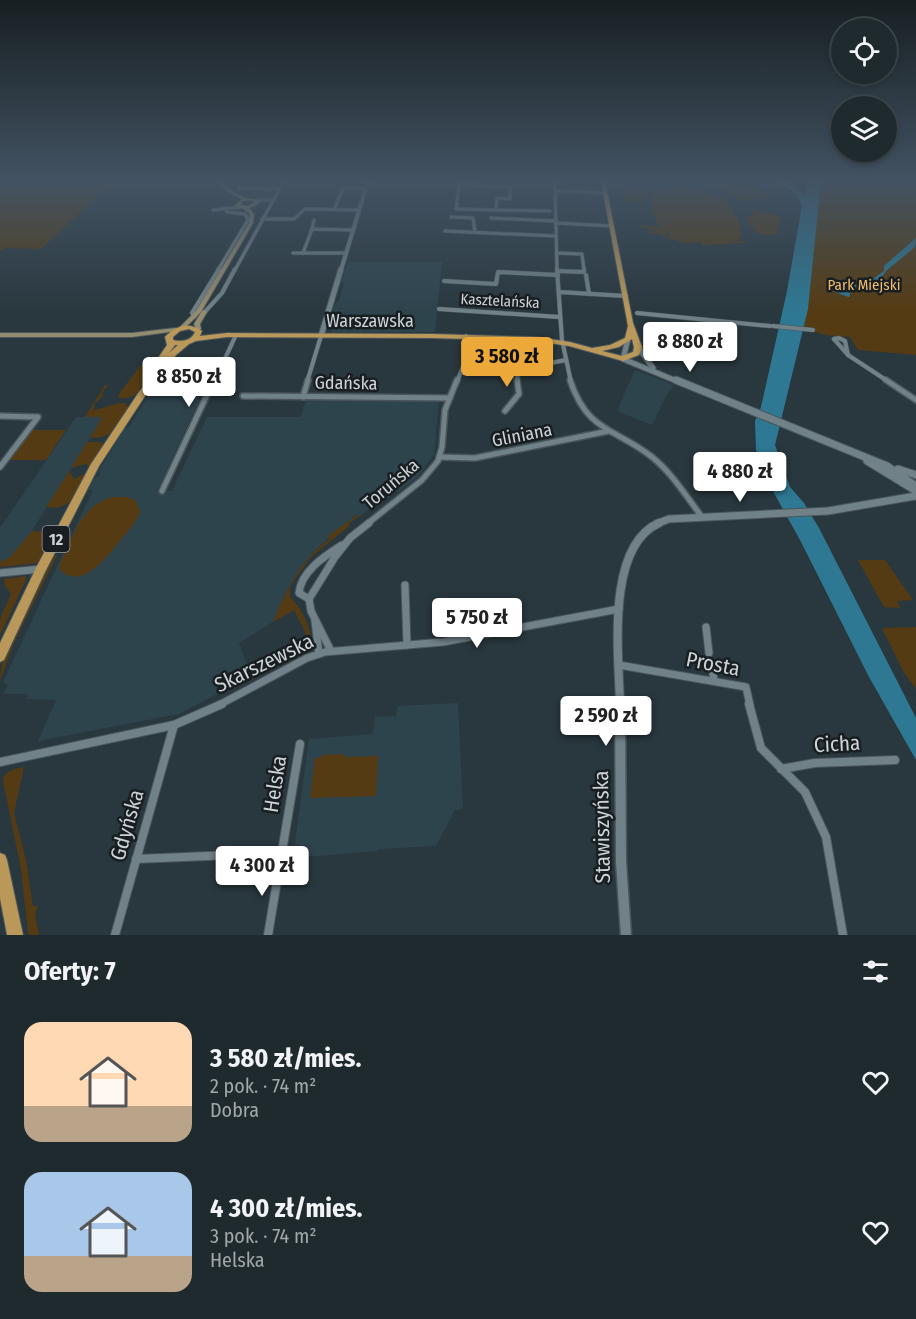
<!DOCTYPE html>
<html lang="pl">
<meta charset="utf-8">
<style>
body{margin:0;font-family:"Fira Sans Condensed",sans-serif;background:#273236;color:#f1f3f6;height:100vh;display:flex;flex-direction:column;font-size:22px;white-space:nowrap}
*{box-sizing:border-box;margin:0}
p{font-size:20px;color:#a1a7aa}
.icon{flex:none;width:33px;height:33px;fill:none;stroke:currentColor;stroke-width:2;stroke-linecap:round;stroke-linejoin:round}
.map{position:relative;height:935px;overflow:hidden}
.drawer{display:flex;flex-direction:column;background:#1f2a2e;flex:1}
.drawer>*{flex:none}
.fabs{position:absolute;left:831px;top:18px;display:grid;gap:12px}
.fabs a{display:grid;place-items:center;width:66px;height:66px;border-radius:50%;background:#1f2a2e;box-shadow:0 3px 9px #0003,0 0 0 2px #3c464a;font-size:30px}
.price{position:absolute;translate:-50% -51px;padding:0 14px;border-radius:6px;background:#fff;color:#222;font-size:20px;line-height:39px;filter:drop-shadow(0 2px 3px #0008)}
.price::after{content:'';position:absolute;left:50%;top:36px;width:18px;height:14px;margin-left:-9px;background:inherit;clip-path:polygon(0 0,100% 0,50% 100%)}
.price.selected{background:#eca93a;color:#111}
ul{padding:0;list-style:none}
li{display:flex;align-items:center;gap:18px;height:150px;padding:0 24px}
li span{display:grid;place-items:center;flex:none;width:168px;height:120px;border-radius:18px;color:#555}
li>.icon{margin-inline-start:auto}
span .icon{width:72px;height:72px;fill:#fffc;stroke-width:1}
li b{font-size:26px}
h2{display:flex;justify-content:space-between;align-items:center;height:72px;padding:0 24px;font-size:26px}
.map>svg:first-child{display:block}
</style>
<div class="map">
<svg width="916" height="935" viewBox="0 0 916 935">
<rect width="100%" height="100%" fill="#29383e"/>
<g fill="#2e444d">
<path d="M348,262H442L435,332H333L328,328L335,304L339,301L344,284L342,281Z"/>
<path d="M635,370L674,385L671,390H669L652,425L617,411Z"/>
<path d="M213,371L157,491H172L207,417H301L306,398L439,400L434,454L418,477L398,492L394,489L384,497L382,496L367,507L369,509L359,517L356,515L313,552L286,592L273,622L239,643L251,676L179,714L38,741L56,700L27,699L28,694H3L8,685L3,682L93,490H88L95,478L101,474L98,473L124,429L129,427L155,385L175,386L183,372Z"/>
<path d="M76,417H103L28,537L10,557L0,562V528Z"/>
<path d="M458,703L463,809L455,810L436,846L378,849L377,851L293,858L309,739L373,734L375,717L396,716L398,706Z"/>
</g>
<g fill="#553b13">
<path d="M108,181H204L209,187H108L41,249L5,248L0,251V187H98Z"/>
<path d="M705,181H754L758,184L754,185L773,197L740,201L721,188H714Z"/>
<path d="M821,181H916V355L858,350L850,337L826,335L804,329Z"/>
<path d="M654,186L661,187L649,192L644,202L626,201L621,188L653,189Z"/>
<path d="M665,188L668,190C678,180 722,195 730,204H726L731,206L742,227L739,228L742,234L739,237L741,239L728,243L744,240L746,243L702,245L701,242L685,243L667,238L669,236L681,239L670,236L667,231L666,238L660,234L635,231L658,232L635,225L661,227C655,222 649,205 651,196L657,191L649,194Z"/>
<path d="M741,207C756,209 768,215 782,216L780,218L777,235L772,234L771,236L754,232L757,217L753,230L745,217L754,216L749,208H738Z"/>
<path d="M155,361C145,374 143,402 119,398V394L140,366Z"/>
<path d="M105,385H108L101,395H104L95,403L93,410C104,409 113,403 125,403L129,408C116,427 115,438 90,438L102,417H85Z"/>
<path d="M32,430H66L46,460H10Z"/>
<path d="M87,442H101L103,445L90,467L85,464L71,468Z"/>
<path d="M69,471L74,479L86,473C76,492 72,512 46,507Z"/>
<path d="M112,497H127L135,500L140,511C137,523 127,532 119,542C107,557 81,591 60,570L59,566C72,539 80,506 112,497Z"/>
<path d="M370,509L348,524L349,526L310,558L290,586V597C302,609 309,624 312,641L306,651L289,660L288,657L306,647L305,631L294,610L273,622C286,591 301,557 330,539L328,536L357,515L359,517Z"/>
<path d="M32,531L54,533L45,553L37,563L0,567V562L10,557Z"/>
<path d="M57,555L14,643L0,681C0,648 36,589 50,558Z"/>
<path d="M858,560H885L913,600L897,601L900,608L884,607Z"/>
<path d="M26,576V580L0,635V619L11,594L4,584V579Z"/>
<path d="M916,627V689L903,671L882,628Z"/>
<path d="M344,754V757L378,756L376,796L310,798L315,758H321V755Z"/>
<path d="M24,767L14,813L26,860L33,906H38L35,914L39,935H29L28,933L21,869L3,781C4,770 15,769 24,767Z"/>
</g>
<g fill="#2e7893">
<path d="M808,181H821L808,309L775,445L790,487L804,503L819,528L916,718V760L869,677L800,540L774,493L756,450L755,421L761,407L787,291L802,205L797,196L806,193Z"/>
<path d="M916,238L915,247L886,271L877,284L852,288L849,297L834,292L833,285L839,279L854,285H864L884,271V266Z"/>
</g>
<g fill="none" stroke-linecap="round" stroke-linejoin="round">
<path fill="#2e7893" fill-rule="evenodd" d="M775,181H783L814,200L809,201Z"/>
<defs>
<g id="pedestrian">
<path d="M637,313L770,326"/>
<path d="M773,326L813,330"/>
</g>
<g id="minor-far4">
<path d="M555,181L557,270"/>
<path d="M459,185L510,187V199L497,198L496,210L456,209Z"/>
<path d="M238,188L280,189"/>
<path d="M555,191L606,193"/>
<path d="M256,200H273"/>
<path d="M213,210L241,207"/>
<path d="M334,210L343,188H366"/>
<path d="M496,210L550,211"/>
<path d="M451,217L473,218L475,232"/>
<path d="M491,218L556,221"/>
<path d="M262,219H294L305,209L359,210"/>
<path d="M556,223L612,226"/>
<path d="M312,229L314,220"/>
<path d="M445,231L556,236"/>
<path d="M293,253H303"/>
<path d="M346,253H303L312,229L353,230"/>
<path d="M557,253L582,254L584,270"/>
<path d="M218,270L248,220L245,214L227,212L225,208"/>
<path d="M235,270L284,181"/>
</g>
<g id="minor-far3">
<path d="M557,269L562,340L571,382"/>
<path d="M558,271L584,272V269"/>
<path d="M586,275L589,294"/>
<path d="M444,281L496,284L498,272L558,275"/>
<path d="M559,292L626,296"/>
<path d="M439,309L559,317"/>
<path d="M202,315L222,293L235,269"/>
<path d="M195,316L192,313L219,269"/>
<path d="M834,339L848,355L889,382"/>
<path d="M834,339L839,338L845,341L848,355"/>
<path d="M516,367L518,382"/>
<path d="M463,368L530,367L566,360"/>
<path d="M214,382L236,335"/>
<path d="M307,382L321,336"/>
<path d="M457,382L464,364L466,336"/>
</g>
<g id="minor-far2">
<path d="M570,380C587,432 615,428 652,457C672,473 686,496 702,517"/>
<path d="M886,380L916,400"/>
<path d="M243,396L450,398"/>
<path d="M303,397L308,380"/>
<path d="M505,411L519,394L517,380"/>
<path d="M0,416L38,417L0,467"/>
<path d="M439,457L475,458L609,431"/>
<path d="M162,491L214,380"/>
<path d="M367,524L422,480L438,461L442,447L445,410L457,380"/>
</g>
<g id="minor-far1">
<path d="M0,573L41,569"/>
<path d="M405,585L407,645"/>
<path d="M309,599L299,593C301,571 325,556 342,545"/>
<path d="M315,621L319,654"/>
<path d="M706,627L709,653"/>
<path d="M331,651L311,611L309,599L335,557L350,538L369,523"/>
<path d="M619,665L746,687L750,705"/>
<path d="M712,667L714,681"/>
<path d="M219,705L307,658L325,652L443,642L619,609"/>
</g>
<g id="minor">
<path d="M749,704L761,748L805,792L826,837L843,935"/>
<path d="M0,762L174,725L222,704"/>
<path d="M781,769L815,763L895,760"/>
<path d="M136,859L283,853"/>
<path d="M115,935L174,725"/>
<path d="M268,935L300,744"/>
</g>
<path id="tertiary-far4" d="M341,270L368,181"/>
<g id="tertiary-far3">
<path d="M321,336L341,269"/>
<path d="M628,339L623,359L679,382"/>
<path d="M638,347L653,368"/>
</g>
<g id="tertiary-far2">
<path d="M676,380L887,466L916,486"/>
<path d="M867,461L916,491"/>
<path d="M898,469L916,475"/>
<path d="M656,524L669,519L828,511L916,496"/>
</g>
<path id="tertiary-far1" d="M620,705C619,657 605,547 659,523"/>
<path id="tertiary" d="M620,704L621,862L626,935"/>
<g id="secondary">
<path d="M216,181H221C228,188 236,195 246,198C252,199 255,199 260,202L255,206L249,208L254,214L253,223L201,312L185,328L183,329L180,327L196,311L249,223L250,214L244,209L238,207L235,205L242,199L229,193ZM251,200L255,202L248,206L240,205L243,201Z"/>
<path d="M204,310L207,312L200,324L201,329L198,331L196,330L194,324L202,311Z"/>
<path d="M175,328L177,329V331L132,337H0V333H132Z"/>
</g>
<g id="primary">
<path d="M601,181H605L633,323L642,347L639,355L623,361L569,346L536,341L432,338L227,337L196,341L189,344L176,355L145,396L99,466L45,572L4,660L0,662V643L37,566L91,464L139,392L162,363H157L156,361L167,345L165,337C176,325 189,322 202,331L200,336L227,333L432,334L536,337L570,342L592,348L610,345L625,338L628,326ZM189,329L195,332C191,341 182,342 173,340V337L180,331ZM632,339L634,347L633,352L622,356L602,351L619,347ZM175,345H178L169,353Z"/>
<path d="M0,853L5,855L7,860L23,935H7L0,898Z"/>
</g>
</defs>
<use href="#pedestrian" stroke="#49555b" stroke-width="5"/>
<use href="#minor-far4" stroke="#49555b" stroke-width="4.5"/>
<use href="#minor-far3" stroke="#49555b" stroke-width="5"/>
<use href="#minor-far2" stroke="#49555b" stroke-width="8"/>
<use href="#minor-far1" stroke="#49555b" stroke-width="9"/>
<use href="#minor" stroke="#49555b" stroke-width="10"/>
<use href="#tertiary-far4" stroke="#49555b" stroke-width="5"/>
<use href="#tertiary-far3" stroke="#49555b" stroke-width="7"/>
<use href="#tertiary-far2" stroke="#49555b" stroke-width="9"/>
<use href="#tertiary-far1" stroke="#49555b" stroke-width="10"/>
<use href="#tertiary" stroke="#49555b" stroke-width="13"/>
<use href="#secondary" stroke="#49555b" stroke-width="2"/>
<use href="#primary" stroke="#49555b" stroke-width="2"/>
<use href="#pedestrian" stroke="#708187" stroke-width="4"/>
<use href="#minor-far4" stroke="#708187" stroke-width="3"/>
<use href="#minor-far3" stroke="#708187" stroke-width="4"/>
<use href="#minor-far2" stroke="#708187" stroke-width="5"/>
<use href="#minor-far1" stroke="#708187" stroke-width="7"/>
<use href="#minor" stroke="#708187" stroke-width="8"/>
<use href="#tertiary-far4" stroke="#708187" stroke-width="4"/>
<use href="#tertiary-far3" stroke="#708187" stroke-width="5"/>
<use href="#tertiary-far2" stroke="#708187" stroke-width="7"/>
<use href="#tertiary-far1" stroke="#708187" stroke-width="8"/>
<use href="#tertiary" stroke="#708187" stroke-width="10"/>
<use href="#secondary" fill="#948c70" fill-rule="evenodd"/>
<use href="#primary" fill="#b9985a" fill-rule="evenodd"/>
</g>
<linearGradient id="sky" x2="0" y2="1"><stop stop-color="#171f22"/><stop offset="0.58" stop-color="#435363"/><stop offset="1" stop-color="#435363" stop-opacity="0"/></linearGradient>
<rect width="916" height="312" fill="url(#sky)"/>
<g text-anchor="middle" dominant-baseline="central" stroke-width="5" stroke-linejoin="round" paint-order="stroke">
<g font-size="15" fill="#f1bc6f" stroke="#181e21">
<text x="864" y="285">Park Miejski</text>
</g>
<g font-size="15" fill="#ccd4d8" stroke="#181e21">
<text transform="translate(500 301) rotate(3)">Kasztelańska</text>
</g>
<rect fill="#181e21" stroke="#969da1" stroke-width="1.5" x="42.5" y="526" width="27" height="26" rx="4.5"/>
<g font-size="16" font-weight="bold" fill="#ccd4d8">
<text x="56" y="539">12</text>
</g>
<g font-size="18" fill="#ccd4d8" stroke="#181e21">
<text x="370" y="321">Warszawska</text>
<text transform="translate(346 383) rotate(1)">Gdańska</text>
<text transform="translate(522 435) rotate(-11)">Gliniana</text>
<text transform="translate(391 484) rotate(-40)">Toruńska</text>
</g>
<g font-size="21" fill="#ccd4d8" stroke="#181e21">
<text transform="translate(264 663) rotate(-26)">Skarszewska</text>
<text transform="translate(713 664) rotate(11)">Prosta</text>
<text transform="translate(837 744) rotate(-3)">Cicha</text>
<text transform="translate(275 784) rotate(-81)">Helska</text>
<text transform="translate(127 825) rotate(-74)">Gdyńska</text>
<text transform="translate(602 827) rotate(-91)">Stawiszyńska</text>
</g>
</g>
</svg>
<div class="fabs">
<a><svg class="icon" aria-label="locate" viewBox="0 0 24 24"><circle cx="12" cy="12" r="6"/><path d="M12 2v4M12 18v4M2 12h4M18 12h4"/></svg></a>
<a><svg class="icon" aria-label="layers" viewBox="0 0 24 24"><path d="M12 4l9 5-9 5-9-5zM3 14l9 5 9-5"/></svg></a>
</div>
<b class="price" style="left:690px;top:373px">8 880 zł</b>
<b class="price selected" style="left:507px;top:388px">3 580 zł</b>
<b class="price" style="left:189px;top:408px">8 850 zł</b>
<b class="price" style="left:740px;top:503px">4 880 zł</b>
<b class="price" style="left:477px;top:649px">5 750 zł</b>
<b class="price" style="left:606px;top:747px">2 590 zł</b>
<b class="price" style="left:262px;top:897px">4 300 zł</b>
</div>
<section class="drawer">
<h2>Oferty: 7<svg class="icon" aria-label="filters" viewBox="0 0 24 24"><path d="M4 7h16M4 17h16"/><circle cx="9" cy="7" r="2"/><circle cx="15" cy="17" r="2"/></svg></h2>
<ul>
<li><span style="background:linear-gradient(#ffd9b3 70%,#b9a48a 0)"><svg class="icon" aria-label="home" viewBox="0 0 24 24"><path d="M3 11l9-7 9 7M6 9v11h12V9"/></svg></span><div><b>3 580 zł/mies.</b><p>2 pok. · 74 m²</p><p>Dobra</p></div><svg class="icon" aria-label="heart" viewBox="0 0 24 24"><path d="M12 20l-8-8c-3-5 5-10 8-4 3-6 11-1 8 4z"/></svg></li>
<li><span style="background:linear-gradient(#a9c7e8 70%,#b9a48a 0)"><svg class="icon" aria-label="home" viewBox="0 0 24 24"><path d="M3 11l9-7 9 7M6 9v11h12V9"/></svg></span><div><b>4 300 zł/mies.</b><p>3 pok. · 74 m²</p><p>Helska</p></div><svg class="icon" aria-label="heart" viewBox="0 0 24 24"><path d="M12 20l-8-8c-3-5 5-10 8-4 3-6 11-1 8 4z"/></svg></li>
</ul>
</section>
